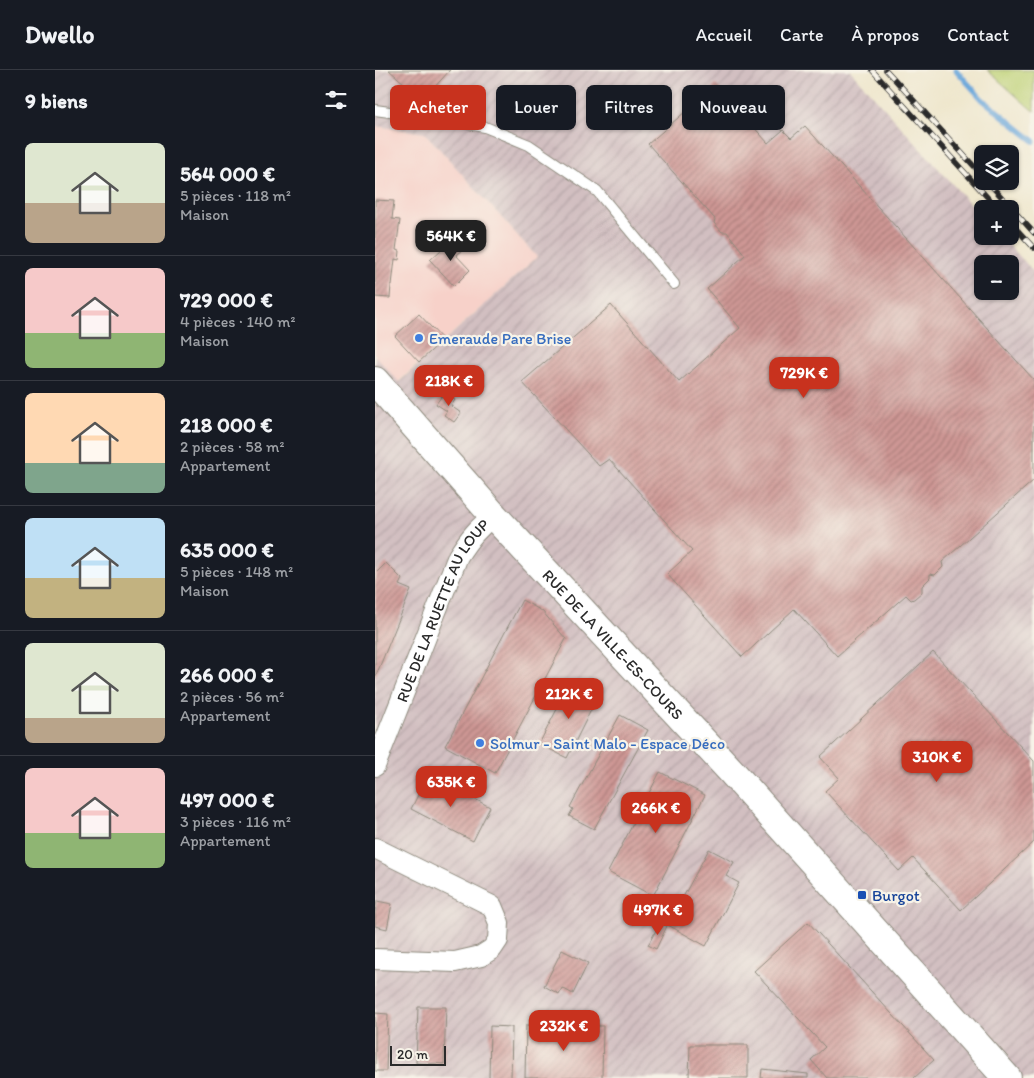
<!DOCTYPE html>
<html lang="fr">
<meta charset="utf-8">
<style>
body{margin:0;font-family:Itim,sans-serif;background:#242831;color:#f1f3f6;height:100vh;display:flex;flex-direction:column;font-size:19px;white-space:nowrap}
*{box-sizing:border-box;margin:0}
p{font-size:16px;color:#9ea1a6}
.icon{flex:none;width:28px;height:28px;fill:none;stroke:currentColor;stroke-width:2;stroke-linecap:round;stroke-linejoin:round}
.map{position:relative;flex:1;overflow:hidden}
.side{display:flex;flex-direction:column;background:#171b24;width:375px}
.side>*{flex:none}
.hud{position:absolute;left:15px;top:15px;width:475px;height:45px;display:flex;gap:10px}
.controls{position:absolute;left:599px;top:75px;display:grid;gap:10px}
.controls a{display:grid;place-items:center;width:45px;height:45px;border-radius:8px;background:#171b24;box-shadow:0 1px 4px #0004;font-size:25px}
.scale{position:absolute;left:15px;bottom:12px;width:56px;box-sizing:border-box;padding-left:5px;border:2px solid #2b2b2b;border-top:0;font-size:14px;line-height:18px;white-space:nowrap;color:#2b2b2b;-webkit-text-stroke:4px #f7f3e8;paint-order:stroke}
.price{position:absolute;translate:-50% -42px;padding:0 11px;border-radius:10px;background:#c8321e;color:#fff;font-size:16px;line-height:32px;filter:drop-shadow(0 1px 2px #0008)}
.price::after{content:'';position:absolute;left:50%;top:30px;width:15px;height:11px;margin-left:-8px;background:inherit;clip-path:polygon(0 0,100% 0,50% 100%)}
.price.current{background:#222;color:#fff}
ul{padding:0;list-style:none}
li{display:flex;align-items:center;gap:15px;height:125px;padding:0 25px}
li+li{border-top:1px solid #363941}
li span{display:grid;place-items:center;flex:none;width:140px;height:100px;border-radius:8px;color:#555}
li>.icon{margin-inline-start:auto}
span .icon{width:60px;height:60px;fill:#fffc;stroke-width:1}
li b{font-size:21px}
h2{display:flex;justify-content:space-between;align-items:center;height:60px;padding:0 25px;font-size:21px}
.chip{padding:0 18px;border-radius:8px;background:#171b24;box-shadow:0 1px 4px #0004;font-size:18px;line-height:45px}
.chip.current{background:#c8321e;color:#fff}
header{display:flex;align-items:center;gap:30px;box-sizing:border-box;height:70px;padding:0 25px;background:#171b24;border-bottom:1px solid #363941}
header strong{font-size:24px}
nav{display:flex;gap:28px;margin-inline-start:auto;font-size:18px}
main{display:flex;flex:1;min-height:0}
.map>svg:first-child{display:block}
</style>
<header>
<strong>Dwello</strong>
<nav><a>Accueil</a><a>Carte</a><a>À propos</a><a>Contact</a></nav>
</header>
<main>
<section class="side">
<h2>9 biens<svg class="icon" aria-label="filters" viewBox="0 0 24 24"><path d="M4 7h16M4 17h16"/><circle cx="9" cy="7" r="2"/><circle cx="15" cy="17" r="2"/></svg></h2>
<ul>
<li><span style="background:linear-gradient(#dfe7d0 60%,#b9a48a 0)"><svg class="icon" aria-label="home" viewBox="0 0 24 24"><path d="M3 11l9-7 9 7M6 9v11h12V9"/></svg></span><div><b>564 000 €</b><p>5 pièces · 118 m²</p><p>Maison</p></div></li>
<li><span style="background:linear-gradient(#f6c9c9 65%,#8fb573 0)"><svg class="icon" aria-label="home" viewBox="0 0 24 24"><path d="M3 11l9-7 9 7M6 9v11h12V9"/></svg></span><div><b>729 000 €</b><p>4 pièces · 140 m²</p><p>Maison</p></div></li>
<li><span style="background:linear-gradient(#ffd9b3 70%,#7fa58c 0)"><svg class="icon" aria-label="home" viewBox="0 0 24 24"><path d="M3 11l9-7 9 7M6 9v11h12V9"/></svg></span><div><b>218 000 €</b><p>2 pièces · 58 m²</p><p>Appartement</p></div></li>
<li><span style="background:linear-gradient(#bfe0f5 60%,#c2b280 0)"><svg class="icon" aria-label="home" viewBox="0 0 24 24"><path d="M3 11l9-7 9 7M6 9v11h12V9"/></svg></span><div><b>635 000 €</b><p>5 pièces · 148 m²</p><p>Maison</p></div></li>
<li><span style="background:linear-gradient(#dfe7d0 75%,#b9a48a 0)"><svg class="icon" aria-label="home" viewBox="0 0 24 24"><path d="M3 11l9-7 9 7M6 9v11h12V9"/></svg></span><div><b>266 000 €</b><p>2 pièces · 56 m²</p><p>Appartement</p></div></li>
<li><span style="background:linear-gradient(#f6c9c9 65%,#8fb573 0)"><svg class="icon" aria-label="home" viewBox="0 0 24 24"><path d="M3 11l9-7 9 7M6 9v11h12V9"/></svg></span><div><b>497 000 €</b><p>3 pièces · 116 m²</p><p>Appartement</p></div></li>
</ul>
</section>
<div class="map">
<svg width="659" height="1008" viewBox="0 0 659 1008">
<defs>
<pattern id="industrial-furrows" width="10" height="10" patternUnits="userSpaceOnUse" patternTransform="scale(1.25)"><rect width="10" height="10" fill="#d2bfc1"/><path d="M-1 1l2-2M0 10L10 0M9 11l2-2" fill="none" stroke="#b4a4a6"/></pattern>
<pattern id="building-hatch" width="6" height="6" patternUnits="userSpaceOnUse" patternTransform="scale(1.25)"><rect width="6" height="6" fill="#ce9794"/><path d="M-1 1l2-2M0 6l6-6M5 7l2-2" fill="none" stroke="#a77b79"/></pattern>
</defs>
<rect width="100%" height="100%" fill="#f7f3e8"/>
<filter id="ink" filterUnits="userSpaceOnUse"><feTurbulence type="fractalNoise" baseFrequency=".02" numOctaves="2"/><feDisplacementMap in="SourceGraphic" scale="10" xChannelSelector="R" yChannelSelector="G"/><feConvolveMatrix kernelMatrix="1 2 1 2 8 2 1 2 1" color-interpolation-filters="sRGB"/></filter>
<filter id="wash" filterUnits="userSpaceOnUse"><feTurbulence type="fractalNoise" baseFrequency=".0096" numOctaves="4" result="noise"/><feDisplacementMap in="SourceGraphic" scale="20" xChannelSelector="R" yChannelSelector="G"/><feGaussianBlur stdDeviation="1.12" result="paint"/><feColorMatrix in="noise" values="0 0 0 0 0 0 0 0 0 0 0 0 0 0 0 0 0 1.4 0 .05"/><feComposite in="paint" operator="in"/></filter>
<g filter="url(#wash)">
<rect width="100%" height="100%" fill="#efe7cd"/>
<path fill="#f7d1c9" d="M0,56L50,63L162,187L23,312L0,286Z"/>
<path fill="url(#industrial-furrows)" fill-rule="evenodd" d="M0,0H475L607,147L608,166H626L659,202V1008H0V286L24,312L162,187L50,63L0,56ZM608,194H635V221H608Z"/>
<path fill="#bed175" stroke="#747e50" d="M612,0H659V42L656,39Z"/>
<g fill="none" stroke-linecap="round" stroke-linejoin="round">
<path stroke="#68a6da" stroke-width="5.5" d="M581,0L607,29L659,71"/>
</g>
<g id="blocks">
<g fill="url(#building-hatch)">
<path d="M14,0H75L48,30Z"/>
<path d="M341,15L393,73L408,60L416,68L430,56L659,310V410L567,492L568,497L560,505L555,504V508L547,516V522L539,529L536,530L531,525L462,586L419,539L367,587L292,504L317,481L234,389L224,396L147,312L236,235L304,312L365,258L332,219L370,185L352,162H347L339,153L340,149L273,74Z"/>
<path d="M0,130L19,131L17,149L25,150L21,180L25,181L24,190L20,189L17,215H16L15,228L0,227Z"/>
<path d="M79,168L89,178L81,185L95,200L79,216L55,190Z"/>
<path d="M44,244L68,270L44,292L20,266Z"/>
<path d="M69,323L80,330L76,336L86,343L79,352L69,345L72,341L61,334Z"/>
<path d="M11,493L27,509L24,515L36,520L0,608V504Z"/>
<path d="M147,530L167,541L191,569L120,703L70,676Z"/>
<path d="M558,582L659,691V772L586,840L538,788L524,801L450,721L464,708L445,687Z"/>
<path d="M196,612L223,626L192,688L164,674Z"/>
<path d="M245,645L273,660L219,759L194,746L198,739L195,737Z"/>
<path d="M285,702L330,725L278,826L233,802Z"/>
<path d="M53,705L115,737L98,771L36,739Z"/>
<path d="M334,779L359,792L351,806L364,813L331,876L293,855Z"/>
<path d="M2,831L17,834L12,859L0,856V842Z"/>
<path d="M433,852L559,990L539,1008H452L436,990L450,977L379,901Z"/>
<path d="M285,853L292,856L281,879L273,875Z"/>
<path d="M187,880L213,893L198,924L187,918L184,924L169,916Z"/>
<path d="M43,937H71L69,994L41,993Z"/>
<path d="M0,943L13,944L11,1001H0Z"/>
<path d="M151,955L228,956L227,1008H150Z"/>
<path d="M115,956L137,957L136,1008H114Z"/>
<path d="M315,975H373V1008H314Z"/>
<path d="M387,999L433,1004V1008H386Z"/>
</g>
</g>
</g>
<g filter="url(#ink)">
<use href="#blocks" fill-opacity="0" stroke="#8d897c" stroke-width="1"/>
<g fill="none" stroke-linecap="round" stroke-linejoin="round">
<defs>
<path id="lane" d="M0,40L73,50L110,57L154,75L222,121L299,214"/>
<g id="street">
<path id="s1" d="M0,696L83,486C94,469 103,457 119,446"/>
<path d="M0,778L117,836L124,853L123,870L117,879L106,886L80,892L0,889"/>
</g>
<g id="secondary">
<path id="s2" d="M0,311L119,446L355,700L632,1008"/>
</g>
</defs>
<use href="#lane" stroke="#8d897c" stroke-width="12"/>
<use href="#street" stroke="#8d897c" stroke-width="22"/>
<use href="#secondary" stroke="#8d897c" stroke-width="30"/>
<use href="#lane" stroke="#fff" stroke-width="10"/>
<use href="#street" stroke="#fff" stroke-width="20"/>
<use href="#secondary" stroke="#fff" stroke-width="28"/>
<defs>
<g id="rail">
<path d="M497,0L623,139"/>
<path d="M511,0L608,106"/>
<path d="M612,111L659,163"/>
<path d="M635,152L659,178"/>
</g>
</defs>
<use href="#rail" stroke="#2b2b2b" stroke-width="5.5"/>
<use href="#rail" stroke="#f7f3e8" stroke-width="4" stroke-dasharray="11" stroke-linecap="butt"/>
</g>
</g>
<g fill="#3f7fe0" stroke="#f7f3e8" stroke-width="2">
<circle cx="44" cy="268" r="5"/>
<circle cx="105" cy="673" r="5"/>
</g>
<rect fill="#1a4fb4" stroke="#f7f3e8" stroke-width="2" x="482" y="820" width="10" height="10" rx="2.5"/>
<g text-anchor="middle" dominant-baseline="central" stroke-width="4.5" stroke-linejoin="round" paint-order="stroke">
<g font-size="16" fill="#366cbe" stroke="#f7f3e8" text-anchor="start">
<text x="54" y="268">Emeraude Pare Brise</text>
<text x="115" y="673">Solmur - Saint Malo - Espace Déco</text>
</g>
<g font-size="16" fill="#2b2b2b" stroke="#f7f3e8">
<text stroke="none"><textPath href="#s1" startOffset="170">RUE DE LA RUETTE AU LOUP</textPath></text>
<text stroke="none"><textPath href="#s2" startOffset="355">RUE DE LA VILLE-ES-COURS</textPath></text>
</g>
<g font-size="16" fill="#164399" stroke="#f7f3e8" text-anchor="start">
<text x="497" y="825">Burgot</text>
</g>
</g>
</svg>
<div class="controls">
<a><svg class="icon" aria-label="layers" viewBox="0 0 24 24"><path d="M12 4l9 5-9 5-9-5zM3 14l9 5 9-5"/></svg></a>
<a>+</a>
<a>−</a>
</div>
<div class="scale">20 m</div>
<b class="price current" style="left:76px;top:192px">564K €</b>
<b class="price" style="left:429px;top:329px">729K €</b>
<b class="price" style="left:74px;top:337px">218K €</b>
<b class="price" style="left:194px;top:650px">212K €</b>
<b class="price" style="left:562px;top:713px">310K €</b>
<b class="price" style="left:76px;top:738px">635K €</b>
<b class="price" style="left:281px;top:764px">266K €</b>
<b class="price" style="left:283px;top:866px">497K €</b>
<b class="price" style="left:189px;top:982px">232K €</b>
<div class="hud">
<a class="chip current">Acheter</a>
<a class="chip">Louer</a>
<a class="chip">Filtres</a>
<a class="chip">Nouveau</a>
</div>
</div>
</main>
